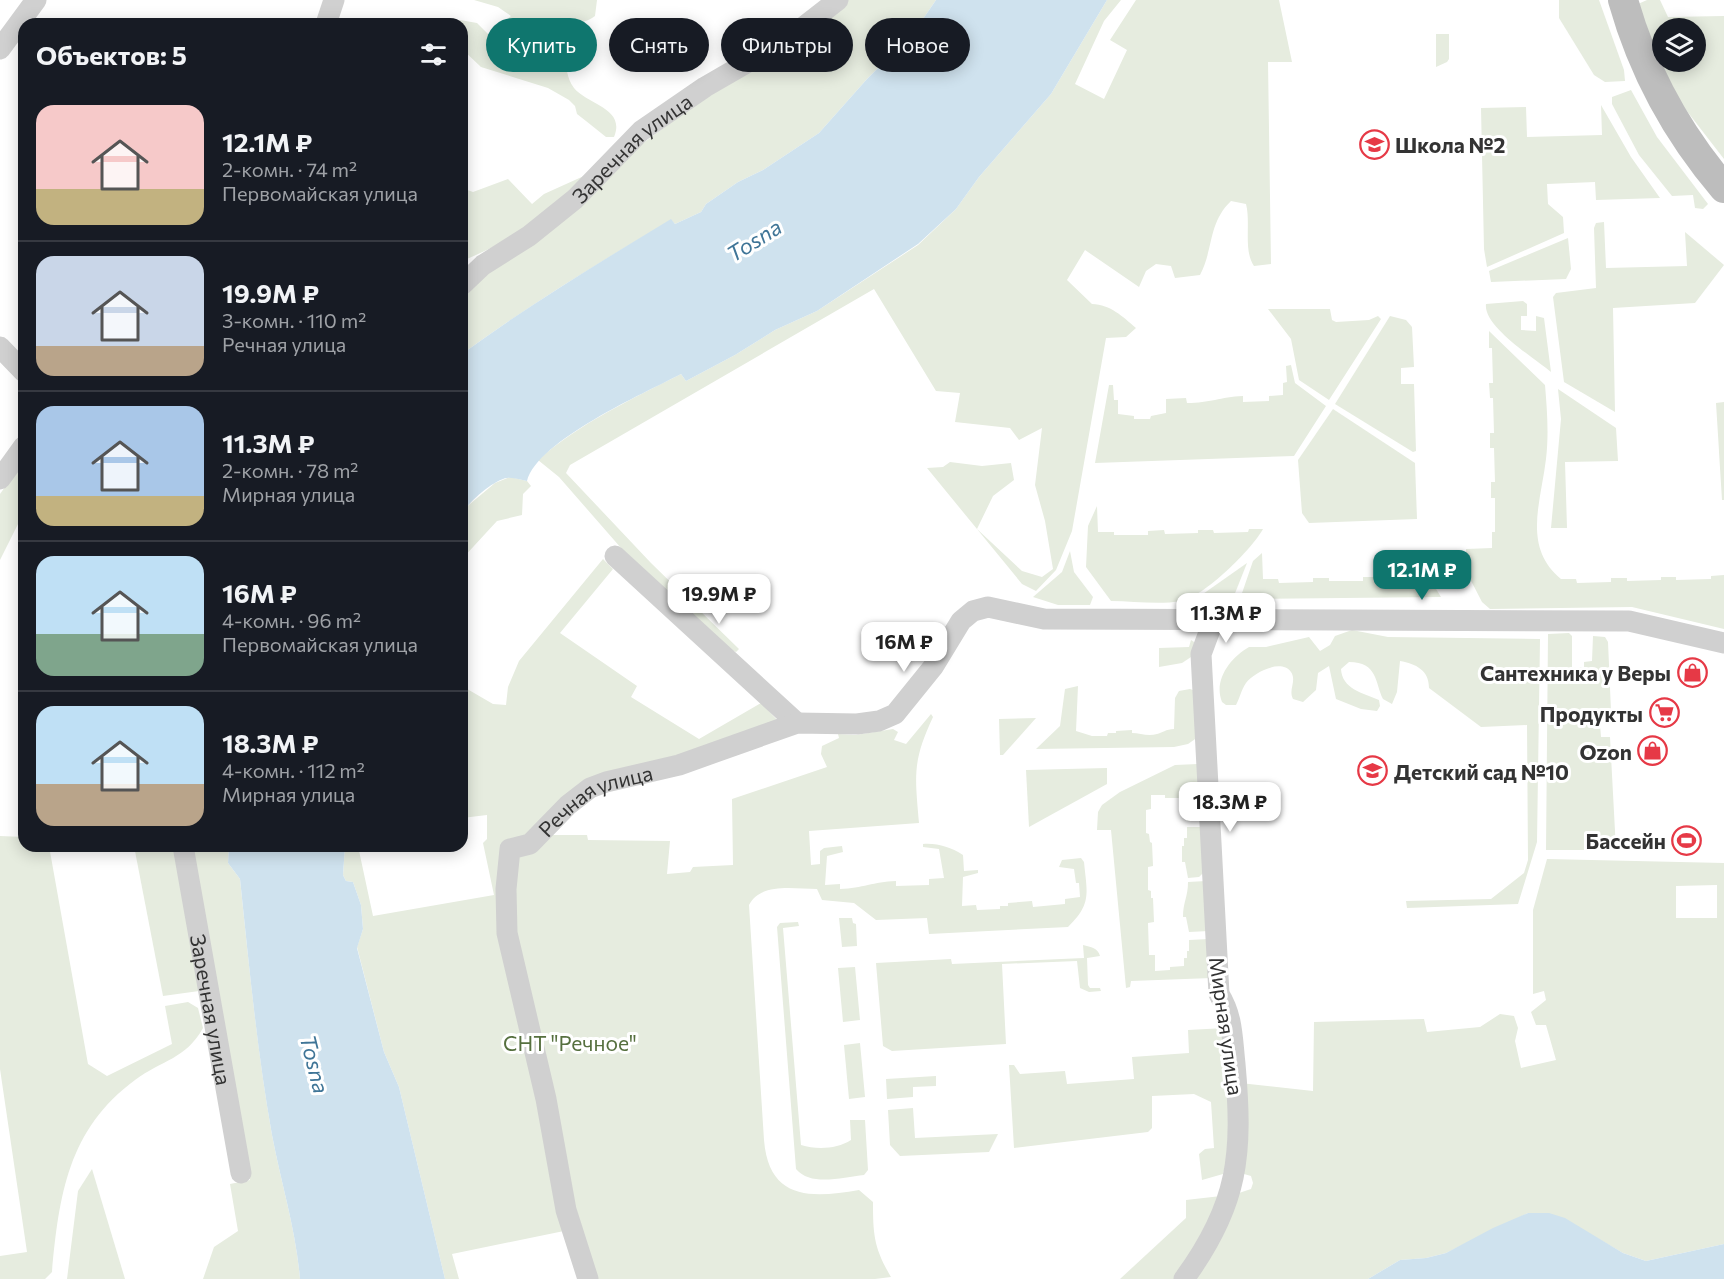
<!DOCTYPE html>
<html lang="ru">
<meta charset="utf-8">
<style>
body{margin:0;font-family:Commissioner,sans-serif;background:#242831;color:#f1f3f6;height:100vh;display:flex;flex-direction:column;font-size:22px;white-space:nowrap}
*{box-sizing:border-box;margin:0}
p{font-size:20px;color:#9ea1a6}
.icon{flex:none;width:33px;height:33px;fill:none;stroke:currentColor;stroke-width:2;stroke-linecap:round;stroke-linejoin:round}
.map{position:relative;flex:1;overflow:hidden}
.details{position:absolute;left:18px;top:18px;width:450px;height:834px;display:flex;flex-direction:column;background:#171b24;border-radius:18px;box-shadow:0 3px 15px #0003}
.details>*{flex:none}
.top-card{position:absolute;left:486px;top:18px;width:570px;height:54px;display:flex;gap:12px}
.controls{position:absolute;left:1652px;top:18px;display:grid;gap:12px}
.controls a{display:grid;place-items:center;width:54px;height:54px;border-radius:50%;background:#171b24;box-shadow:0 3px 15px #0003;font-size:30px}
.price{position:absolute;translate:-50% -51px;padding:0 14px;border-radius:12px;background:#fff;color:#222;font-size:20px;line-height:39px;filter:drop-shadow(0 2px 3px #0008)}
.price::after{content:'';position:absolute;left:50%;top:36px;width:18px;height:14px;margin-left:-9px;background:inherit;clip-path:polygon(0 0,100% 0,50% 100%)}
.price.selected{background:#0f766e;color:#fff}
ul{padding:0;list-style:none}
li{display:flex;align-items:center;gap:18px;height:150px;padding:0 18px}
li+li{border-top:2px solid #363941}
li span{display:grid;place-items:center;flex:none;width:168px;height:120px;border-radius:18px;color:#555}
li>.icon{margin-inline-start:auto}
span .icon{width:72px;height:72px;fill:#fffc;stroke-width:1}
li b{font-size:26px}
h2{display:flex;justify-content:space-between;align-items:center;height:72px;padding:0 18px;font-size:26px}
.pill{padding:0 21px;border-radius:27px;background:#171b24;box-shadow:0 3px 15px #0003;font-size:21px;line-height:54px}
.pill.selected{background:#0f766e;color:#fff}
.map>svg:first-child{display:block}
</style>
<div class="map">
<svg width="1724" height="1279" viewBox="0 0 1724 1279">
<rect width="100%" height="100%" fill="#fff"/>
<g fill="#e6ecdf" fill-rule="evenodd">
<path d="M474,0H597L595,16C582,26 563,23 550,34C555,40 560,46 563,53C567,65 566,78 574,88C588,105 626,108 614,137H606L586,121L577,114L575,106L569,100L548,88L481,67L462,49V24H457L460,20L477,23L496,42L512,41L520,56C532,59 542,57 548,46L543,40L528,36L525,27H510L505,21L511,16L498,7Z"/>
<path d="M848,0H936L914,32L867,79L819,133L763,170L738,182L706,204L701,212L675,224L671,220C600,262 529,305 462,354V296C577,181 715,92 848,0Z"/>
<path d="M1107,0H1121L1104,21L1075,84L1104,99L1127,50L1110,40L1136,0H1279L1292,62H1268L1271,264L1254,266C1243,250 1251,223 1246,204L1231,201C1208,223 1214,248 1200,275L1175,278L1171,266L1156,264L1146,271L1139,287L1085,250L1067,280L1092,304C1111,305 1122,316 1136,328L1126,337L1106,338L1072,531L1056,570L1036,591L1022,584L927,468L943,467L950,462L982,466L1011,463L1014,480L993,496L977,529L1022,571L1042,577L1053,569L1045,521L1035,485L1042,428L1019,440L1010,428L955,422L960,393L936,391L874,289L570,465L566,473L651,563L739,649L736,652L731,650L621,548L559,477L538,460C580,423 632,399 681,374L686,381L735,355L775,330L817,311L918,245L956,209L979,177L1051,94Z"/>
<path d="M1559,0H1599L1624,70L1625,81L1605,82L1594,75L1559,18Z"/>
<path d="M1647,0H1660L1668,17L1724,16V159L1676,97L1657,61L1638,4ZM1662,28H1695V62H1662Z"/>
<path d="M1436,34H1449V59L1447,62L1436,67Z"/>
<path d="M1631,90L1657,137L1708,204L1703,209L1695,208L1693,195L1672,196L1639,155L1612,104V97Z"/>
<path d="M1601,105L1631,157L1660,198L1596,200L1595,182L1547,184L1548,204L1563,217L1564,233L1487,267L1484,249L1481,108L1526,107L1527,137L1602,135Z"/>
<path d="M586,175C545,216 516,239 462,261V188L473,192L508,179L532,204L544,194Z"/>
<path d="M1604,222L1606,268L1687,266L1685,232L1724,265L1695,303L1613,308L1615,412L1564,382L1553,297L1556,293L1596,288L1594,228L1596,223Z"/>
<path d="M1568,238L1571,269L1566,279L1491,282L1489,271Z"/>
<path d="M1523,301L1527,304V316H1521V330L1536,331V316L1544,318L1551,372C1534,358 1483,326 1486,304Z"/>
<path d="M1268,309H1330L1332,320L1336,322L1369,320L1378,316L1381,319L1329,400L1299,380L1291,339Z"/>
<path d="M1390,316L1406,320L1412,327L1414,367L1401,368V384H1414L1416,451L1413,452L1335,404Z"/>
<path d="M1489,331L1545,385C1547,409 1549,434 1546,459C1541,502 1522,547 1561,579H1576L1577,583L1611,582V578H1627V581L1661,580V577H1676V580L1711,579V576L1724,575V629L1632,607L1490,609L1482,602L1466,571V549L1492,548V532H1495V498H1491V482H1495L1494,448H1490V433H1494L1493,398H1490L1489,383H1493L1492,348H1489Z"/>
<path d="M1291,365L1295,383L1326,406L1294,456L1095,463L1109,385H1113L1114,400H1118V414L1134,416V419H1150L1151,416L1166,413V399L1186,398L1187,403C1210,403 1220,397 1243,396V402L1269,401V396L1283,395V383L1287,382L1286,366Z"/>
<path d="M1558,389L1616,428L1618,461L1565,462L1567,528H1551L1561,419Z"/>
<path d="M1724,402V500H1722L1716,403Z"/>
<path d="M1333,409L1415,463L1417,519L1309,523L1302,513L1298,460Z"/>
<path d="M24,460V512L0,560V494Z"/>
<path d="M510,477L527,481L531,486L523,494L522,515L497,521L462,559V514L464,509L495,483Z"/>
<path d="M1097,506L1098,532H1114V535H1148V531L1164,530L1165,534L1198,533V530H1213L1214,533L1248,532L1249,529H1263C1252,549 1204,597 1181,601C1159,605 1133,601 1111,601L1086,567L1088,526Z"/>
<path d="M1070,551L1074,572L1093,597L1090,605H1058L1033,597L1062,572Z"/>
<path d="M1262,553L1263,579H1278L1279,583L1313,582V578H1329V581H1363V577H1378V581L1413,580V576H1428L1441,597L1240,599L1253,561Z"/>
<path d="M603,559L613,569L560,633L637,686L631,697L699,739L761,703L780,723L600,793L577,807L547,835H587L588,840L670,841L667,874L690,872L693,867L733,865L732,799L827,767L821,754L822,746L839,738L838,734L856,735L893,729L898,732L894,740L906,744L931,714L933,717C912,762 915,775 919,823L809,831L811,865L820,864V851L824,848L842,846L843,852L827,856L825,885L840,884V889C863,888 873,882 896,881V886L929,885V879L944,878L939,849L923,847V844C938,843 950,847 963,855L964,871L978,870V873L963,877L962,906L976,905L977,910L1000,909V906H1008V903L1032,901L1033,907L1065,904V899L1080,897L1079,883H1076L1074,869L1059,867L1062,860L1081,858L1084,862C1087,893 1092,904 1068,927L929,934L927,918L876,920L854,903L822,900L817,889C794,889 761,882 749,905L764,1140C769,1201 812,1198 859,1190L873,1202C873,1235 874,1248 891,1277L875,1279H578L564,1231L452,1254L459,1279H445L399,1087L384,1052L357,947L363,929L361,905L353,882L346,881L343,875L345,846H358L373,916L494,895L483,843L487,839V815L462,818V686L493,704L506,705L508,687L519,661Z"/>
<path d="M1247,563L1228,611H1183V608Z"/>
<path d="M1352,630L1388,637L1540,639L1537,842L1518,904L1407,908L1406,901L1491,899L1524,873L1528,860L1527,725L1481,727L1429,688C1429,670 1416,664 1400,661L1397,692L1392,704L1383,699C1375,683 1378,662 1349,662L1341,669C1342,689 1363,693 1379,700L1380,706L1377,711L1361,709L1336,699L1329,666L1318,673L1316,690L1303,702L1293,699C1288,690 1297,681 1291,672C1281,658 1253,673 1246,683C1241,690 1240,698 1236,705H1226L1222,702C1213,680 1231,657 1249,647H1266L1309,637L1320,651L1330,645L1335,636Z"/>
<path d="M1569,633L1572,636V667H1584V662L1592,661L1593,636L1605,637L1608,642L1611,711L1599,712L1601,737H1610L1616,850H1546L1548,634Z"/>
<path d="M1191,640L1194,642V655L1182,663L1159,667V648L1189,647Z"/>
<path d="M1078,686L1076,731L1092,736H1107L1108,733H1116V731L1132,730V733C1140,733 1148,737 1157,734C1162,733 1166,729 1174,729L1175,698L1179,691L1190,689L1196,691L1198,737L1188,744L1174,747L1036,749L1060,726L1065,689Z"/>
<path d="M1036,718L1003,755H1000L999,719Z"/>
<path d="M1198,764L1202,814L1197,820L1187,821L1181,798H1165V795H1151V809L1146,810V833L1149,834L1150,842L1152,843L1153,866L1148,867V890L1151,891V898H1153L1154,922L1148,923L1149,955H1155V971L1170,970V967L1184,966V958H1187V951H1189V940L1209,939L1212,978L1131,981L1130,987L1126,988L1111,830H1097L1098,812L1102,805L1120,792L1175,765Z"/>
<path d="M1107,768V784L1029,827L1026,770Z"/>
<path d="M1187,827H1203L1205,871L1199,877L1188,878L1185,862H1182V846H1184V838H1187Z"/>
<path d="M0,836L24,837V846H49L88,1064L107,1076L172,1044L165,1006L188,1002L198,1008L203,1028C186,1059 162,1060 135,1080C68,1129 59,1196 52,1272L45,1279H0V1256L27,1252L0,1069Z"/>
<path d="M134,846H179L199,991L163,996Z"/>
<path d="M191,846H229L228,863L240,879C249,965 257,1050 272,1135C281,1183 296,1230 300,1279H203L214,1247L238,1231L230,1184L250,1180L219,1032Z"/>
<path d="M1547,859L1724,863V1244L1646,1261L1623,1253L1597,1238L1528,1213L1446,1253L1426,1258L1400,1260L1368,1279H1194L1239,1193L1251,1189L1253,1183L1251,1176L1244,1174L1240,1083L1313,1091L1314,1022L1424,1019L1427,1032L1480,1027L1500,1014L1514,1016L1518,1028L1515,1041L1521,1068L1556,1060L1546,1025H1536L1531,1012L1546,1000L1544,991L1533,994V910ZM1717,885V918H1676V886Z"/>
<path d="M1206,881L1209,931L1189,932L1186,917H1183C1183,902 1188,897 1188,882Z"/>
<path d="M852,918L853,923L856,924L857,946L842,947L839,918Z"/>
<path d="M798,922L799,926L783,928L801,1145C817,1150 837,1149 851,1140L850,1120H865L868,1170L864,1175C843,1177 811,1187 796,1169L777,927L780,923Z"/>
<path d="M1083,945C1091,947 1098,948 1100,956L1087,958L1088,985L1090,988H1100L1101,991L1089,992L1080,988L1077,961L1002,964L1006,1044L892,1051L883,1046L876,963L951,959L952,964L1084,958Z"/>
<path d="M855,967L860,1020L843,1022L838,968Z"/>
<path d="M1225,1028L1230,1148L1223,1174L1202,1180L1199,1154L1205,1149L1214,1148L1211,1102L1194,1094L1152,1096V1128L1148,1132L1014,1148L1009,1065H1014L1020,1074L1065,1071L1067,1084L1134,1079L1132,1057L1189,1053L1188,1030Z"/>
<path d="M860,1043L865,1097L849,1099L844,1045Z"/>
<path d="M936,1076V1086L913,1087V1097L887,1099L886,1079Z"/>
<path d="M913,1108L915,1138L998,1134L989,1152L900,1156L890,1145L888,1110Z"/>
<path d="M92,1169L125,1279H67L78,1191Z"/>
<path d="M1221,1196L1177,1279H1120L1186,1218V1200Z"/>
</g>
<g fill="#cfe2ee">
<path d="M936,0H1107L1051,94L979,177L956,209L918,244L817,311L775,330L735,355L686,381L681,374C643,394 538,440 527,481C520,480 513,477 507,478C495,479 467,503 462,514V354C529,305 600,262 671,219L675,224L701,212L706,204L738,182L763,170L819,133L867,79L914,32Z"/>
<path d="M229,846H345L343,875L346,881L353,882L361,905L363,929L357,948L384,1052L399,1087L445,1279H300C296,1230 281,1183 272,1135C257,1051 249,965 240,879L228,863Z"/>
<path d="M1528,1213H1549L1565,1218L1623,1253L1646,1261L1724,1244V1279H1368L1400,1260L1426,1258L1446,1253L1493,1228Z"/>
</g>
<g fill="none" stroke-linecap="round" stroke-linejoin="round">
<g stroke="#d0d0d0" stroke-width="21">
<path d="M326,24L334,0"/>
<path d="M0,49L36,0"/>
<path id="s1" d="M462,285L483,265L529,236L575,199L641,131L705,87L788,39L838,0"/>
<path d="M0,347L24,372"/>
<path d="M0,479L24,446"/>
<path d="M615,556L797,723"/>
<path id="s2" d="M183,846L241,1173"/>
<path id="s3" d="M588,1279L566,1210L546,1099L507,933L506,889L510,849L530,844L568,805L590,788L606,782L679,765L797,723L857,724L879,721L895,714L933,667L961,621L973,611L988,607L1044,619L1629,621L1724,643"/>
<path d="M1184,1279C1239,1204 1243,1154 1235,1064C1232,1037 1233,1017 1219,994L1201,654L1214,619"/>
</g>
<path stroke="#bdbdbd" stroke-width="30" d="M1623,0C1643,71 1676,132 1724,188"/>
</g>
<defs>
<symbol id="school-ring" viewBox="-11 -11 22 22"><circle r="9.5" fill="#fff" stroke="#e63946" stroke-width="1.5"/><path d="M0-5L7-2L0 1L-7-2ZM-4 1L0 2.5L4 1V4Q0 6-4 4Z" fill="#e63946"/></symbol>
<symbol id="shop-ring" viewBox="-11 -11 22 22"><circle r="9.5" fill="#fff" stroke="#e63946" stroke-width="1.5"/><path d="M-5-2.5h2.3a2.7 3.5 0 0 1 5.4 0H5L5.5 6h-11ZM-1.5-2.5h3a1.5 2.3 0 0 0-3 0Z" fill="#e63946"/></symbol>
<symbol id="supermarket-ring" viewBox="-11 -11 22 22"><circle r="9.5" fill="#fff" stroke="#e63946" stroke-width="1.5"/><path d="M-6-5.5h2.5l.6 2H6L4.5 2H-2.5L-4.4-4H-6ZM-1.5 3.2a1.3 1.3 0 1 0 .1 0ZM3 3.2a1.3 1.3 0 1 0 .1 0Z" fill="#e63946"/></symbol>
<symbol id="stadium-ring" viewBox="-11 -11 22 22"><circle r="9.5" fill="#fff" stroke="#e63946" stroke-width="1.5"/><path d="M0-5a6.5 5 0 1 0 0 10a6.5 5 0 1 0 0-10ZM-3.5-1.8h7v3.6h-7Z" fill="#e63946"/></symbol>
</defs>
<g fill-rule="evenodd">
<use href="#school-ring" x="1358" y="128" width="33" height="33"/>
<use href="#shop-ring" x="1676" y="656" width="33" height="33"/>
<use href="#supermarket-ring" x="1648" y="696" width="33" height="33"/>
<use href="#shop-ring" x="1636" y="734" width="33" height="33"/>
<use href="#school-ring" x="1356" y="754" width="33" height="33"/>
<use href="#stadium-ring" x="1670" y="824" width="33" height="33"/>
</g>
<g text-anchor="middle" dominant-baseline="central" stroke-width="6" stroke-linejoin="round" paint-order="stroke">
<g font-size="21" font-weight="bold" fill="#333" stroke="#fff" text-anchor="end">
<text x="1395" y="144" text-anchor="start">Школа №2</text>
<text x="1671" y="672">Сантехника у Веры</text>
<text x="1643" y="713">Продукты</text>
<text x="1632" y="751">Ozon</text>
<text x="1394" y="771" text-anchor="start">Детский сад №10</text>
<text x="1666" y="840">Бассейн</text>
</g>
<g font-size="21" fill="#333" stroke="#fff">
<text stroke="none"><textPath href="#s1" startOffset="219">Заречная улица</textPath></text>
<text stroke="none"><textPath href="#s3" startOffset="542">Речная улица</textPath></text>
<text stroke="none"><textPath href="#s2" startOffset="166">Заречная улица</textPath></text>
<text transform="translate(1227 1026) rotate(82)">Мирная улица</text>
</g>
<g font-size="21" fill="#56703f" stroke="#fff">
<text x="570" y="1042">СНТ "Речное"</text>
</g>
<g font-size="22" font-style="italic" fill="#3f7597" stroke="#fff">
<text transform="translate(754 240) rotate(-32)">Tosna</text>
<text transform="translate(315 1064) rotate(76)">Tosna</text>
</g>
</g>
</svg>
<div class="controls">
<a><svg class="icon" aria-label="layers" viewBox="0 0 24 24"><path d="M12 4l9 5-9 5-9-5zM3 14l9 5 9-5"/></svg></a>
</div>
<b class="price selected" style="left:1422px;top:601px">12.1M ₽</b>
<b class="price" style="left:719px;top:625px">19.9M ₽</b>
<b class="price" style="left:1226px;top:644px">11.3M ₽</b>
<b class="price" style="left:904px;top:673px">16M ₽</b>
<b class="price" style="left:1230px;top:833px">18.3M ₽</b>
<div class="top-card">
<a class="pill selected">Купить</a>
<a class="pill">Снять</a>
<a class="pill">Фильтры</a>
<a class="pill">Новое</a>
</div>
<section class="details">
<h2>Объектов: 5<svg class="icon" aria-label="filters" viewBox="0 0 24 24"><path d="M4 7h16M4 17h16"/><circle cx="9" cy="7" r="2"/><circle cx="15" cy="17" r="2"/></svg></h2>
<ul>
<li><span style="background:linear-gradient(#f6c9c9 70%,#c2b280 0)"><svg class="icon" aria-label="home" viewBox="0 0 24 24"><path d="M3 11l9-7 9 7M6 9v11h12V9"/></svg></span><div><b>12.1M ₽</b><p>2-комн. · 74 m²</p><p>Первомайская улица</p></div></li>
<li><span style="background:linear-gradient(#c9d6e8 75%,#b9a48a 0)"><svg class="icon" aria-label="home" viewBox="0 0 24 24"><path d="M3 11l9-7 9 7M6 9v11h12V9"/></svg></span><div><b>19.9M ₽</b><p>3-комн. · 110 m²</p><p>Речная улица</p></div></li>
<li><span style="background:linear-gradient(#a9c7e8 75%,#c2b280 0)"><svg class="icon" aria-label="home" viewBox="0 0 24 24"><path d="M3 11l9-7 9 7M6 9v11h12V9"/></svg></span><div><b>11.3M ₽</b><p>2-комн. · 78 m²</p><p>Мирная улица</p></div></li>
<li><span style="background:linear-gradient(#bfe0f5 65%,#7fa58c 0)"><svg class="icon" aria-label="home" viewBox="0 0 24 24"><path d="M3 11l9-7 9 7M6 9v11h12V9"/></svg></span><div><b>16M ₽</b><p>4-комн. · 96 m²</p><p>Первомайская улица</p></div></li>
<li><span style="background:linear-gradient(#bfe0f5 65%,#b9a48a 0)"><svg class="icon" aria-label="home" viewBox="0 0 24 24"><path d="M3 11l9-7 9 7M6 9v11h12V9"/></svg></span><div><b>18.3M ₽</b><p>4-комн. · 112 m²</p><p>Мирная улица</p></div></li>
</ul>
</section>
</div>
